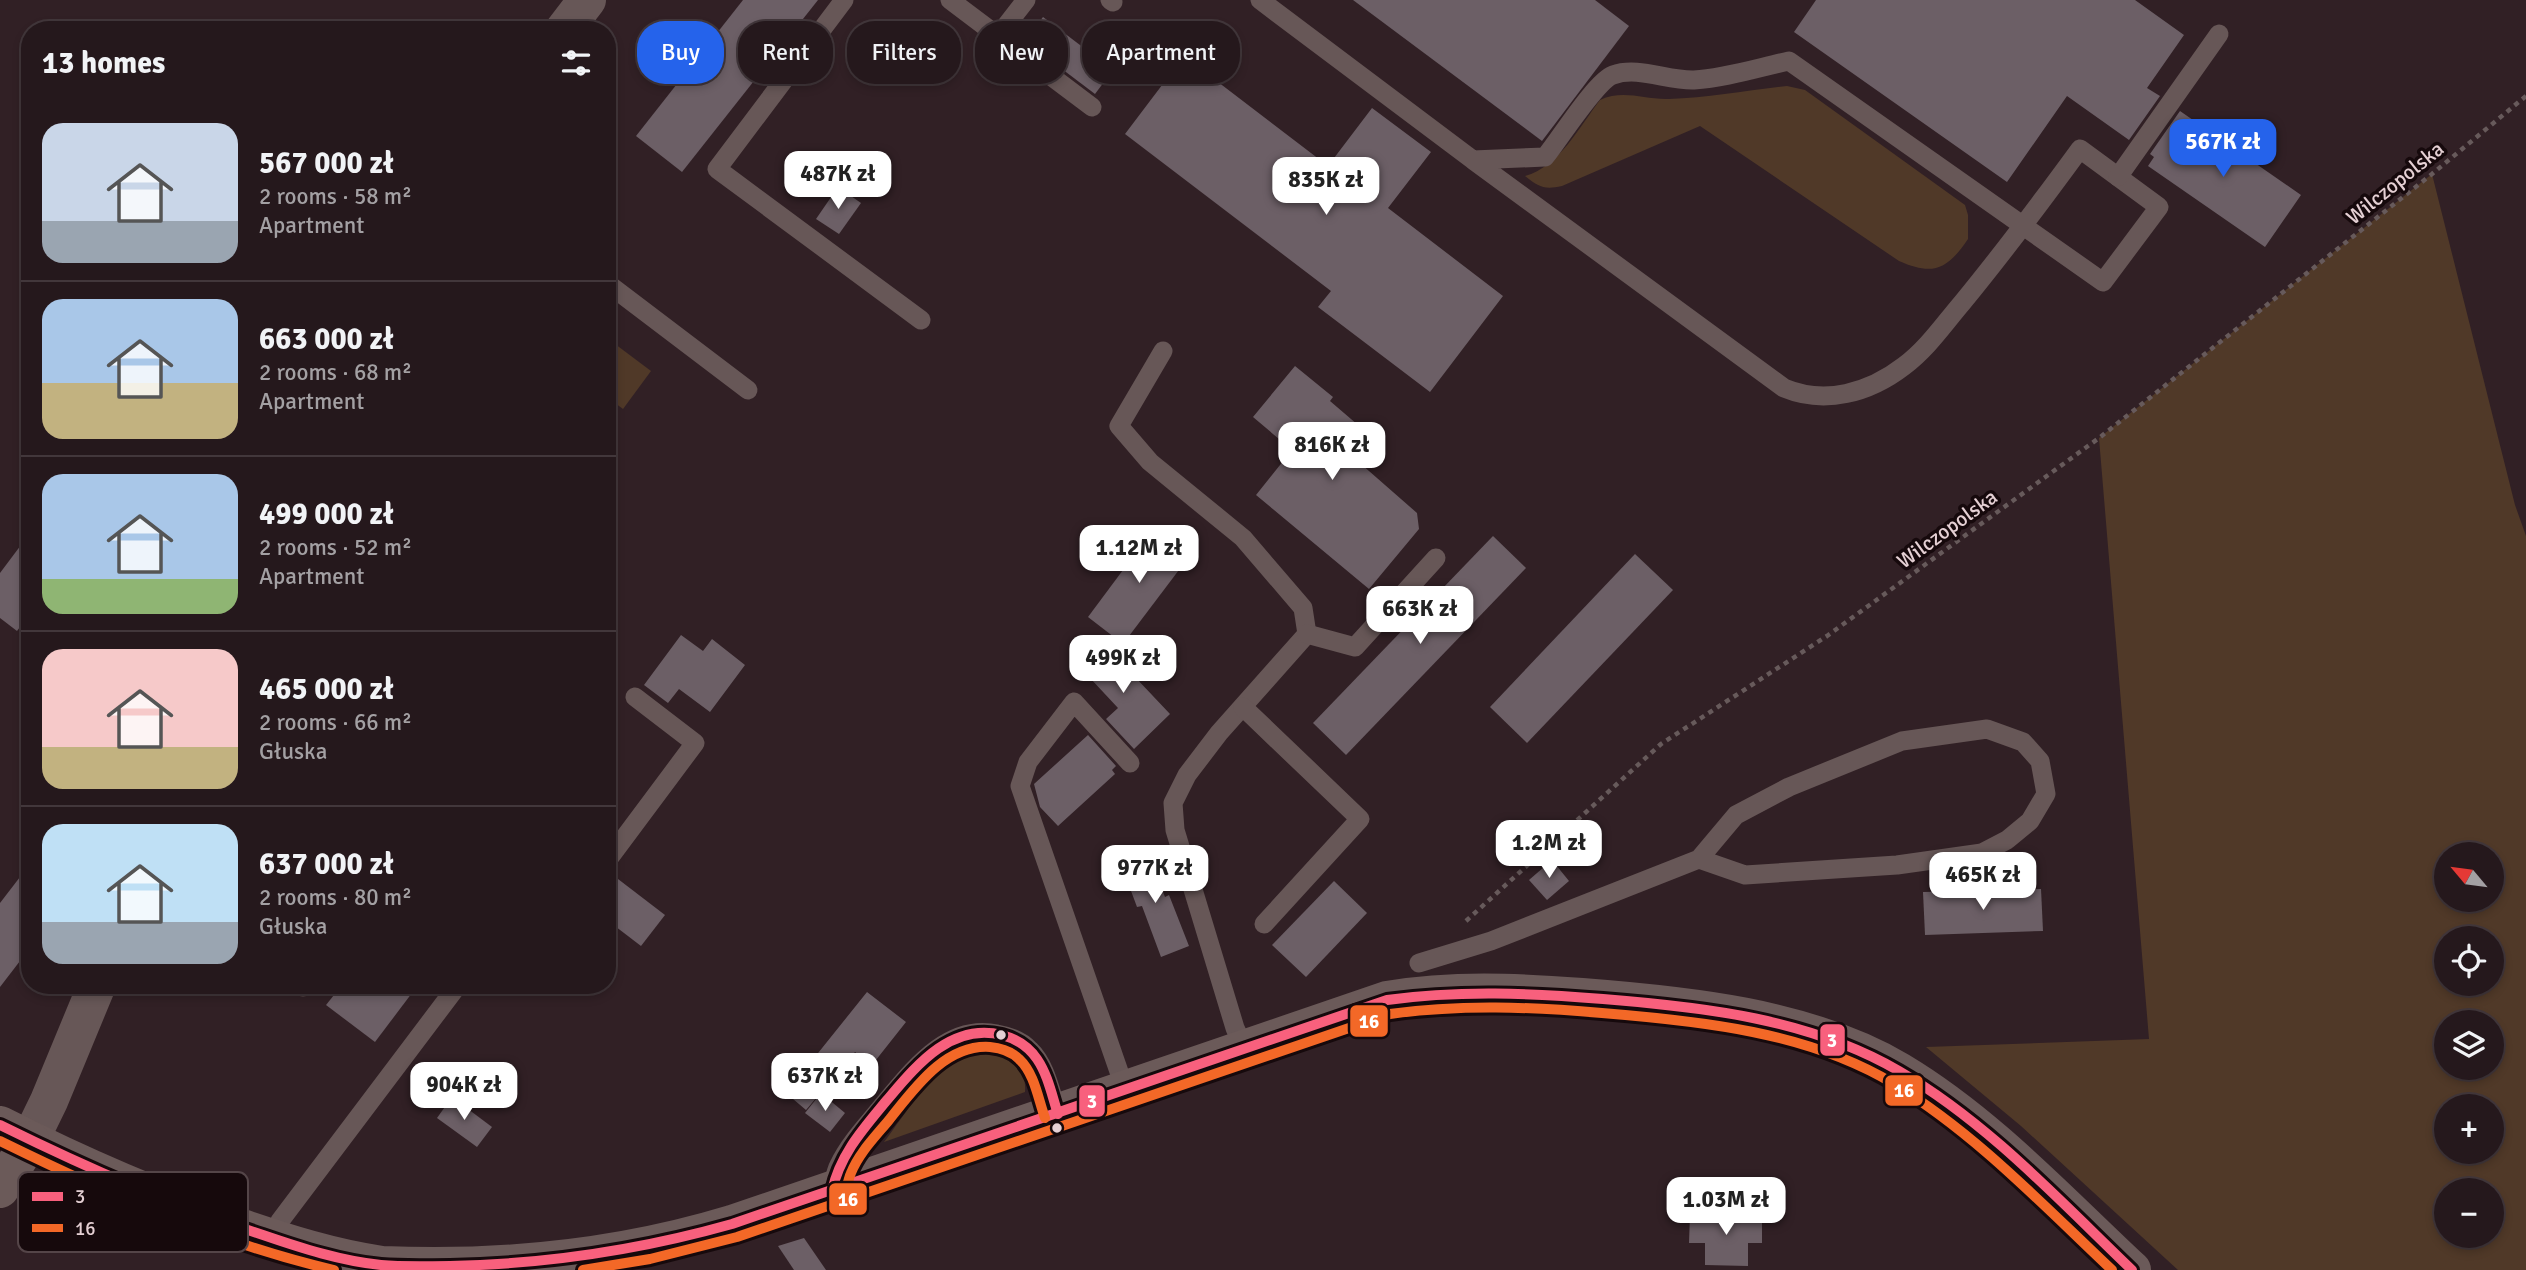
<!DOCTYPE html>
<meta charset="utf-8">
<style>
body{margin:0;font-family:Signika,sans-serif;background:#2d2125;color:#f1f3f6;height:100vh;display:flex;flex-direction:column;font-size:26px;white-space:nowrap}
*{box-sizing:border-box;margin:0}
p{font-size:23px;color:#a3a0a3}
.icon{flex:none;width:38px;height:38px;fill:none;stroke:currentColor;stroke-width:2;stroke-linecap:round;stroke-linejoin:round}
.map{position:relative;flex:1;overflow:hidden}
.panel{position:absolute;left:21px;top:21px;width:595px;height:973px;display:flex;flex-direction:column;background:#25181c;border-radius:28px;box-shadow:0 4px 10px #0003,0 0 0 2px #42373b}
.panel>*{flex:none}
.guide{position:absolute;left:637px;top:21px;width:665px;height:63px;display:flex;gap:14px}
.needle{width:46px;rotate:299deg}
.fabs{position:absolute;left:2434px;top:842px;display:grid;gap:14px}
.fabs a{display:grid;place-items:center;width:70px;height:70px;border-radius:50%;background:#25181c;box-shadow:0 4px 10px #0003,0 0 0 2px #42373b;font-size:35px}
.price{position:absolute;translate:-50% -60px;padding:0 16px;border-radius:14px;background:#fff;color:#222;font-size:23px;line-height:46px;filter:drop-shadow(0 2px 4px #0008)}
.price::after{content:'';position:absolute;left:50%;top:42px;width:21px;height:16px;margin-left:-10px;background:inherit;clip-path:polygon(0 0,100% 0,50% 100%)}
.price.active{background:#2563eb;color:#fff}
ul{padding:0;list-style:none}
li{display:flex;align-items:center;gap:21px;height:175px;padding:0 21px}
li+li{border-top:2px solid #42373b}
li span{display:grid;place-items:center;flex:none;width:196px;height:140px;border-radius:21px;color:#555}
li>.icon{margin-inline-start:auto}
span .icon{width:84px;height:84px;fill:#fffc;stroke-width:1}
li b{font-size:30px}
h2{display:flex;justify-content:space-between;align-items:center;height:84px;padding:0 21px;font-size:30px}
.tag{padding:0 24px;border-radius:28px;background:#25181c;box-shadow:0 4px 10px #0003,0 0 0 2px #42373b;font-size:24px;line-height:63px}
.tag.active{background:#2563eb;color:#fff}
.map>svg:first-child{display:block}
</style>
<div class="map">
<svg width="2526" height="1270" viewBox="0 0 2526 1270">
<rect width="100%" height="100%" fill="#312025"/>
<g fill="#503928" fill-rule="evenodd">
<path d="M1787,86L1805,90L1965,205L1968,215V239C1947,270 1933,276 1899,261L1700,126L1562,186C1544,190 1539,187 1525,176C1559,167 1580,126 1600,100C1624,89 1644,100 1669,99C1708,98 1748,90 1787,86Z"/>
<path d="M2432,174L2515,505L2526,536V1270H2178L2021,1126L1926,1047L2149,1039L2099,438ZM2446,854H2492V900H2446ZM2446,938H2492V984H2446ZM2446,1022H2492V1068H2446ZM2446,1106H2492V1152H2446ZM2446,1190H2492V1236H2446Z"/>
<path d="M607,338L651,371L623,409L607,397Z"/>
<path d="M990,1051C1011,1057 1027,1068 1025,1092L884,1142C905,1115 937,1060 973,1052C978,1051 984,1051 990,1051Z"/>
</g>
<g fill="#6c5f66">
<path d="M743,0H818L682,172L636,136Z"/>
<path d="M1353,0H1595L1629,26L1542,141Z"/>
<path d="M1816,0H2135L2184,35L2147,88L2160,96L2129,140L2067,96L2007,182L1794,32Z"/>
<path d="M1043,17L1113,70L1095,94L1025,41Z"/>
<path d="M1184,56L1328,166L1372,108L1431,152L1388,208L1503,296L1430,392L1318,307L1331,291L1125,134Z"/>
<path d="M2180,111L2301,195L2265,247L2148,166L2154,157L2150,154Z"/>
<path d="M838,187L861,203L839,234L816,219Z"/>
<path d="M1295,366L1333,397L1330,401L1379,443L1361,464L1417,513L1419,529L1369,589L1256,495L1292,450L1253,417Z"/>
<path d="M1155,527L1191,554L1123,644L1088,617Z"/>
<path d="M30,533V614L17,631L0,618V573Z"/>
<path d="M1493,536L1526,568L1346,755L1313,723Z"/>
<path d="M1635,554L1673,590L1527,743L1490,707Z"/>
<path d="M681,635L703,651L712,639L745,665L710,712L679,689L668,703L644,685Z"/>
<path d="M1100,640L1170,714L1134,749L1106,719L1118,708L1076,663Z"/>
<path d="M1088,735L1116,766L1112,770L1115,774L1058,826L1040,807L1034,784Z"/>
<path d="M1148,853L1165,897L1169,895L1189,946L1161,957L1142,906L1137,907L1121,864Z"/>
<path d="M1552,860L1569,881L1547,900L1529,880Z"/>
<path d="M30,864V948L0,987V903Z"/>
<path d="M618,879L665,915L641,946L607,920V893Z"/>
<path d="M1334,881L1367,913L1306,977L1272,945Z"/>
<path d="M2041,889L2043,931L1925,935L1923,892Z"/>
<path d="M342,985H418L375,1042L326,1005Z"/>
<path d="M867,992L906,1022L872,1065L855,1052L806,1110L786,1093Z"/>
<path d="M821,1093L845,1113L830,1132L805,1113Z"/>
<path d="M452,1097L492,1127L477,1147L437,1118Z"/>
<path d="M1690,1214L1762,1215V1243H1748V1266L1705,1265V1243H1689Z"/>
<path d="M804,1238L826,1270H794L778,1246Z"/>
</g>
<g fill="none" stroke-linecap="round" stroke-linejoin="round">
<path stroke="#675a5b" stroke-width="4.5" stroke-dasharray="5 5" stroke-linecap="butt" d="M1466,921L1661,744L1827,636L2099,438L2432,174L2526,96"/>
<g stroke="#675757" stroke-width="19">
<path d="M844,0L717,169L921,320"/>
<path d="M950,0L1092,107"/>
<path d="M1110,0L1113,2"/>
<path d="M1260,0L1473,160L1545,157C1559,140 1596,81 1613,75C1638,66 1668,81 1694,80C1726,78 1757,68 1789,61L2103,282L2159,207L2080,149C2042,201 2003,253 1962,303C1944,324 1927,349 1904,366C1869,393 1825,405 1784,388L1473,160"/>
<path d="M998,36L1026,0"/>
<path d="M2118,177L2219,34"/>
<path d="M607,283L748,390"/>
<path d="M1163,351L1119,426L1150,462L1243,538L1303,608L1307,634L1219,733L1187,775L1173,803L1175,830L1235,1028L1244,1048"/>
<path d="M1307,634L1355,647L1436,558"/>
<path d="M1243,707L1360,819L1264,924"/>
<path d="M607,861L695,743L635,697"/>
<path d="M1419,963L1491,941L1699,859L1736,815L1789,787L1902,741L1987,729L2023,742L2040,761L2046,794L2030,821L2007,840L1982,853L1897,865L1745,875L1699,859"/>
<path d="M303,987V985"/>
<path d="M1125,1089L1020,786L1028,762L1074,702L1130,763"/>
<path d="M832,1191C834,1182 835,1172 839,1165C850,1142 869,1123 884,1104C912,1071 947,1023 997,1034C1008,1036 1022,1041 1030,1050C1046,1065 1051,1094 1058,1114"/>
<path d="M271,1239L280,1221L458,985"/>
</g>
<g stroke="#675757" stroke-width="38">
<path d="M564,30L587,0"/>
<path d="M30,1140L49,1101L97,985"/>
</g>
<g stroke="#6b5a59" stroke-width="38">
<path d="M0,1125C77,1164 157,1199 239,1227C286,1243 333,1258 382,1265C500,1270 620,1258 732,1224L1387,1000C1452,989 1516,992 1582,997C1685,1005 1808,1017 1899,1071C1986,1123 2058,1201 2132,1270"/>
<path d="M0,1189L30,1140"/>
</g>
<defs>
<g id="bus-1">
<path d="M0,1125C85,1167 173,1206 263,1235C301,1248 341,1261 381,1265C404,1267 427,1266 450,1266C546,1264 640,1250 732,1224L1387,1000C1459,990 1531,993 1603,999C1704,1007 1810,1019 1899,1071C1987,1122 2059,1200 2132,1270"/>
<path d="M832,1191C840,1154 864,1128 887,1100C916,1066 951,1022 1002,1035C1017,1039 1028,1046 1037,1059C1048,1075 1052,1096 1058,1114"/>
</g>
<g id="bus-2">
<path d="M0,1141C106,1193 218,1243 334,1270"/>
<path d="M846,1194C847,1187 848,1179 851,1173C859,1153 875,1137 889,1120C914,1089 945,1044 990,1047C1000,1048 1011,1051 1019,1059C1035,1074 1038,1099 1045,1118"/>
<path d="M583,1270L650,1259L737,1237L1390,1014C1461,1004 1531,1007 1602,1013C1701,1021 1808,1032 1894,1084C1976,1134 2043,1205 2112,1270"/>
</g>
</defs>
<use href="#bus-1" stroke="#16090c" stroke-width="16"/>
<use href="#bus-2" stroke="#16090c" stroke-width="16"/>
<use href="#bus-1" stroke="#f8607d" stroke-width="10"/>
<use href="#bus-2" stroke="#f36827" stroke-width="10"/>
</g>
<g fill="#e5d0d4" stroke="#16090c" stroke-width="2.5">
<circle cx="1001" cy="1035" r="6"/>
<circle cx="1057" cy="1128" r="6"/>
</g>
<g text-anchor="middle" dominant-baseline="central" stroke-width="7" stroke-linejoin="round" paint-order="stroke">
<g font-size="21" fill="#e5d0d4" stroke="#16090c">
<text transform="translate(2395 183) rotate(-39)">Wilczopolska</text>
<text transform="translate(1947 529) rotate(-36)">Wilczopolska</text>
</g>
</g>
<rect x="18" y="1172" width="230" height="80" rx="10" fill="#16090c" stroke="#544548" stroke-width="2"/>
<rect x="32" y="1192" width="31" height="9" fill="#f8607d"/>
<rect x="32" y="1224" width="31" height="8" fill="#f36827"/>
<g font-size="19" fill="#e5d0d4">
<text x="75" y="1203">3</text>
<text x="75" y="1235">16</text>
</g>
<g stroke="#16090c" stroke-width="2.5">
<rect x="1349" y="1004" width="40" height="34" rx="7" fill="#f36827"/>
<rect x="1819" y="1023" width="27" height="34" rx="7" fill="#f8607d"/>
<rect x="1884" y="1074" width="40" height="33" rx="7" fill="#f36827"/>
<rect x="1078" y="1084" width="28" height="34" rx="7" fill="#f8607d"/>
<rect x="828" y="1182" width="40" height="34" rx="7" fill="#f36827"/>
</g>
<g font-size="19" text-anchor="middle" font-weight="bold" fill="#fff">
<text x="1369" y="1028">16</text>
<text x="1832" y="1047">3</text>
<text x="1904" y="1097">16</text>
<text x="1092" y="1108">3</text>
<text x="848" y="1206">16</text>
</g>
</svg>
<div class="fabs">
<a><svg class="needle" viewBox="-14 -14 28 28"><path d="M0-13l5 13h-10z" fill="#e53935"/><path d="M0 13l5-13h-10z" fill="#a3a0a3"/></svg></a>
<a><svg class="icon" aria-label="locate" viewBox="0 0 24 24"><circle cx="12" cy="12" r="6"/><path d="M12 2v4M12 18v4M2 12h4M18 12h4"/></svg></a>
<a><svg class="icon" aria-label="layers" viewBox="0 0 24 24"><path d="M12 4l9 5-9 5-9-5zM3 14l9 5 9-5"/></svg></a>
<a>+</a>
<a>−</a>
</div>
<b class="price active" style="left:2223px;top:179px">567K zł</b>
<b class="price" style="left:838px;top:211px">487K zł</b>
<b class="price" style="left:1326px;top:217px">835K zł</b>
<b class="price" style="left:1332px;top:482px">816K zł</b>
<b class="price" style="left:1139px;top:585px">1.12M zł</b>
<b class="price" style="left:1420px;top:646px">663K zł</b>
<b class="price" style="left:1123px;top:695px">499K zł</b>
<b class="price" style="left:1549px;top:880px">1.2M zł</b>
<b class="price" style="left:1155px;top:905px">977K zł</b>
<b class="price" style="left:1983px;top:912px">465K zł</b>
<b class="price" style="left:825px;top:1113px">637K zł</b>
<b class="price" style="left:464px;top:1122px">904K zł</b>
<b class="price" style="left:1726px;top:1237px">1.03M zł</b>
<div class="guide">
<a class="tag active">Buy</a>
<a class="tag">Rent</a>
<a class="tag">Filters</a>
<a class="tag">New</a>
<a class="tag">Apartment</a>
</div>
<section class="panel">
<h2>13 homes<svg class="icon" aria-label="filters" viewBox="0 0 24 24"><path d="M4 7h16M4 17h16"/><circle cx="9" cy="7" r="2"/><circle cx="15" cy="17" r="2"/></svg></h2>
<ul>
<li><span style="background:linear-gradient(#c9d6e8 70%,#9aa5b1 0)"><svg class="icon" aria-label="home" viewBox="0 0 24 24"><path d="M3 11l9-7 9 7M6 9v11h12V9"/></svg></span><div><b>567 000 zł</b><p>2 rooms · 58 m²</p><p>Apartment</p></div></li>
<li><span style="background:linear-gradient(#a9c7e8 60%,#c2b280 0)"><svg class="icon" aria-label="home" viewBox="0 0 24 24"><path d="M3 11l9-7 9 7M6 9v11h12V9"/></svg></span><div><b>663 000 zł</b><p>2 rooms · 68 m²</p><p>Apartment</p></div></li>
<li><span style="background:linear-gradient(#a9c7e8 75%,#8fb573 0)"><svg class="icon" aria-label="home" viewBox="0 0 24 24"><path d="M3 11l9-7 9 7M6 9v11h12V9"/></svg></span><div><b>499 000 zł</b><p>2 rooms · 52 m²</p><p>Apartment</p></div></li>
<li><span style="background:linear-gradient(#f6c9c9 70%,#c2b280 0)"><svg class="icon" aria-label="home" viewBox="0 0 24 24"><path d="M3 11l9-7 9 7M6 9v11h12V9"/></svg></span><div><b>465 000 zł</b><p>2 rooms · 66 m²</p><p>Głuska</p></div></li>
<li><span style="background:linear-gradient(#bfe0f5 70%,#9aa5b1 0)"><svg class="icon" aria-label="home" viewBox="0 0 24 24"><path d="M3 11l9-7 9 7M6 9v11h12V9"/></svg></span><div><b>637 000 zł</b><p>2 rooms · 80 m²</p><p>Głuska</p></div></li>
</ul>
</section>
</div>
